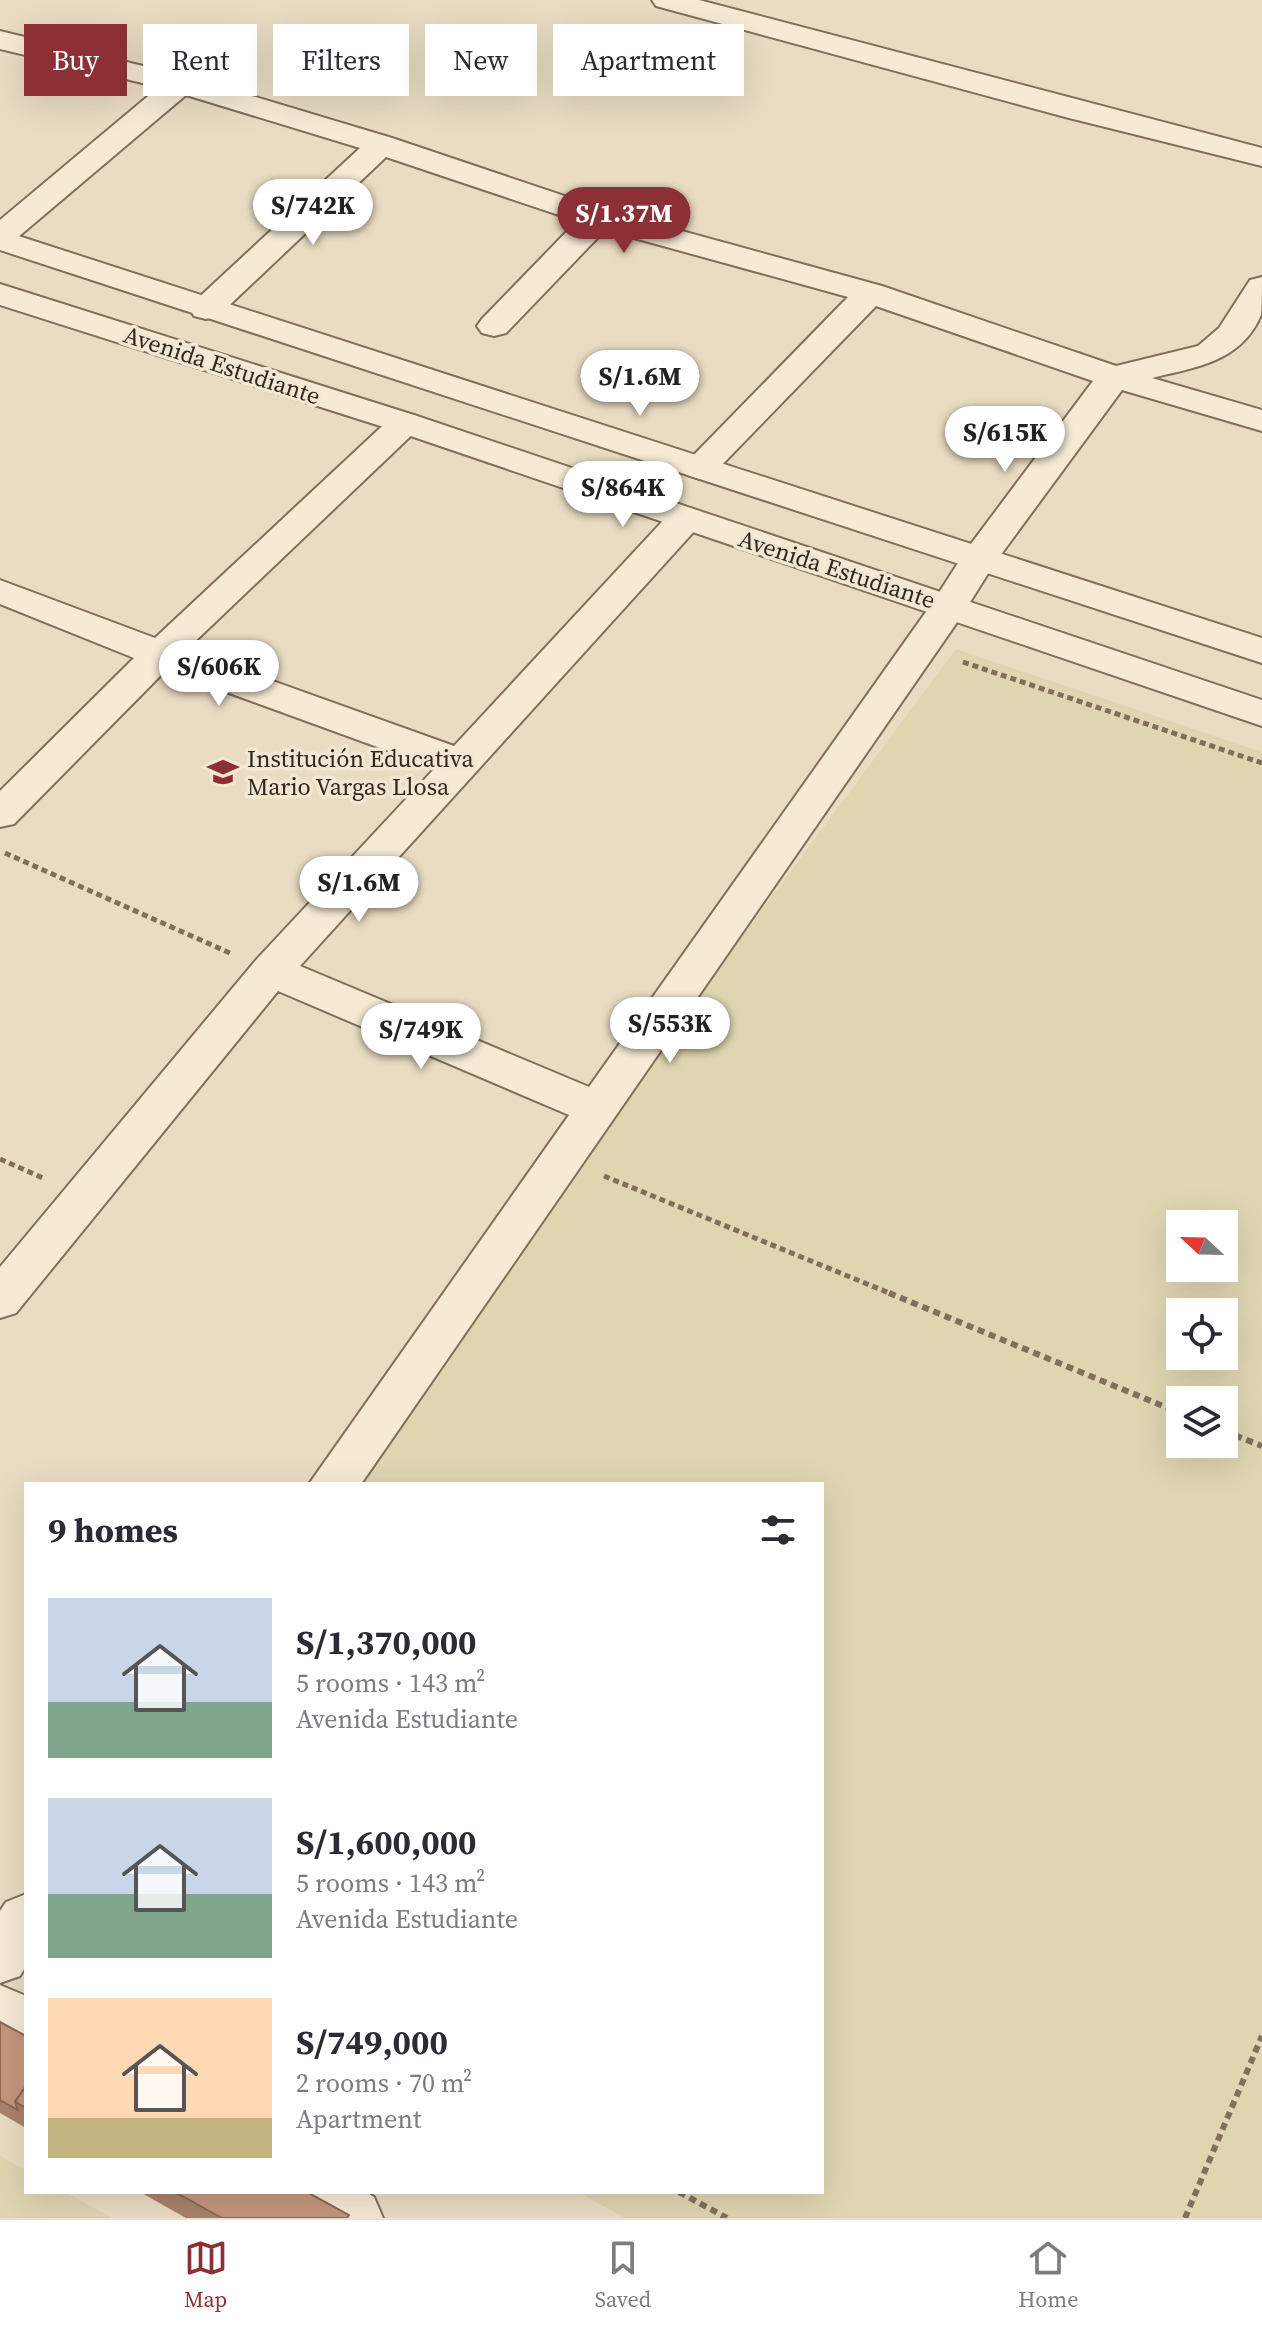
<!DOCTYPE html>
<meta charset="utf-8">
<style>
body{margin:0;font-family:"Source Serif 4",serif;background:#f2f2f3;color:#2b2b33;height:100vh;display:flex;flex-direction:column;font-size:30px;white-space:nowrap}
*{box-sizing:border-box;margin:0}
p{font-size:26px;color:#7c7c81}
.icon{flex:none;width:44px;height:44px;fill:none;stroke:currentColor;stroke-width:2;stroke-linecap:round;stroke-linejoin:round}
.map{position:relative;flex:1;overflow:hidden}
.panel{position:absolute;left:24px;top:1482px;width:800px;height:712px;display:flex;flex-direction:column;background:#fff;border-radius:0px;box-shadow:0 8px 32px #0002}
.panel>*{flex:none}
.hud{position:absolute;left:24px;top:24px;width:800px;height:72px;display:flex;gap:16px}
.needle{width:52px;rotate:292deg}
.buttons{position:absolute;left:1166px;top:1210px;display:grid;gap:16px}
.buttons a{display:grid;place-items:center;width:72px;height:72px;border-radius:0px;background:#fff;box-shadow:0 8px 32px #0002;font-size:40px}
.price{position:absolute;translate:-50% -68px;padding:0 18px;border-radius:28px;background:#fff;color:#222;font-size:26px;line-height:52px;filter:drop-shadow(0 2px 4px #0008)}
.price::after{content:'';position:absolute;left:50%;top:48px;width:24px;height:18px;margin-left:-12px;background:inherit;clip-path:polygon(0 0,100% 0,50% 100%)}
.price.selected{background:#8c3035;color:#fff}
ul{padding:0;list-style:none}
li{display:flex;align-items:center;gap:24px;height:200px;padding:0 24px}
li span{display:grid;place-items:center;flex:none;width:224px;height:160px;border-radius:0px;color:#555}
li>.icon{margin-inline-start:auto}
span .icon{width:96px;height:96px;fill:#fffc;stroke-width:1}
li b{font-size:34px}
h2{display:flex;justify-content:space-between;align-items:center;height:96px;padding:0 24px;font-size:34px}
.tag{padding:0 28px;border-radius:0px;background:#fff;box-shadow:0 8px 32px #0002;font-size:28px;line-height:72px}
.tag.selected{background:#8c3035;color:#fff}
.tab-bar{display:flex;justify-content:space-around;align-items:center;height:112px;border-top:2px solid #e1e1e2;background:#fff;font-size:22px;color:#7c7c81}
.tab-bar a{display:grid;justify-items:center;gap:4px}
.tab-bar .selected{color:#8c3035}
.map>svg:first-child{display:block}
</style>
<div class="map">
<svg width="1262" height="2218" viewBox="0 0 1262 2218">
<rect width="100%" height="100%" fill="#eadcc3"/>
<g fill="#dfd5b1" fill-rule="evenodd">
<path d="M956,649L1262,752V2218H625L578,2192H822V1484H335ZM1180,1224H1224V1268H1180ZM1180,1312H1224V1356H1180ZM1180,1400H1224V1444H1180Z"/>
<path d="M0,2156L26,2170V2192H65L112,2218H0Z"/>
</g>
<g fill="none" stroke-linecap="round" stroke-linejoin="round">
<defs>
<g id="minor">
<path d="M652,0H699L1262,148V166L1069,118L656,6Z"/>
<path d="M0,31L192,78L392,138L609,211L882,286L1116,366L1198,346L1219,328L1250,280L1262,277C1262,288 1262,305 1261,315C1241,362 1196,367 1152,378L1262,410V431L1122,390L994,564L962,615L361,1484H309L569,1115L278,991L16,1313L0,1318V1267L256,960L435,768L166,670L14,824L0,827V791L134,658L0,604V580L155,638L393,416L405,413L417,416L422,423L417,430L186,650L454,746L672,511L685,508L698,511L703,519L698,527L300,966L589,1087L933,602L965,552L1093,381L876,306L712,475L700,479L688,475L682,468L688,461L848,297L605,230L506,333L494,336L482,333L477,326L482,319L577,221L386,157L218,316L206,319L194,316L190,309L194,302L360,148L186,95L11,243L0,246V220L159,87L0,49Z"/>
<path d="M26,1894V1966L20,1976L0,1983V1911L6,1902Z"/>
<path d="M0,1985L26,1996V2054L0,2043Z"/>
<path d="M285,2192H366L374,2197L383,2218H301L293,2213Z"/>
</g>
<g id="tertiary">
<path d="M0,230L1262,638V663L0,250Z"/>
<path d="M0,284L417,416L1262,700V726L393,430L0,305Z"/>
</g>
</defs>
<use href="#minor" stroke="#826e5b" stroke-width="4"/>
<use href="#tertiary" stroke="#826e5b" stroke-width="4"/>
<g stroke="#826e5b" stroke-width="5" stroke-dasharray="6 4" stroke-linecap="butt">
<path d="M963,662L1262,763"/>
<path d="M5,853L230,953"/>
<path d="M0,1159L43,1178"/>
<path d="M604,1176L894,1295"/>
</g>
<g stroke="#826e5b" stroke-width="6" stroke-dasharray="7 5" stroke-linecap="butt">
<path d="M889,1293L1180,1413"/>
<path d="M1224,1431L1262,1446"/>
<path d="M679,2192L727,2218"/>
<path d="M1185,2218L1262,2036"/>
</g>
<use href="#minor" fill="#f6ead5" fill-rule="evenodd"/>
<use href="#tertiary" fill="#f6ead5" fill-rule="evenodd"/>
</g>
<g fill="#a9826b">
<path d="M0,2022L26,2036V2128L0,2113Z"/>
<path d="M140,2192H307L349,2218H186Z"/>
</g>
<g fill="#c5977c" stroke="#8a6a57" stroke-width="2">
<path d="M0,2022L26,2036V2086L15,2102L18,2110L0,2100Z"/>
<path d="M26,2086V2108L15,2102Z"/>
<path d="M175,2192H307L349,2215L347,2218H222Z"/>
</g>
<defs>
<symbol id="school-bare" viewBox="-9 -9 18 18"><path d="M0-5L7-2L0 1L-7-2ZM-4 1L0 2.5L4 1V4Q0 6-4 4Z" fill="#8c3035" stroke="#f2e7d2" stroke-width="2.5" paint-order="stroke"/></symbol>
</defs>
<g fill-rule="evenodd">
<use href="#school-bare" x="201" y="750" width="44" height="44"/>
</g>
<g text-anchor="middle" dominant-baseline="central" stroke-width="7" stroke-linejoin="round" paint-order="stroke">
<g font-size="24" fill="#34271e" stroke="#f2e7d2">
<text transform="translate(222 365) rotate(18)">Avenida Estudiante</text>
<text transform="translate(837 569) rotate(18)">Avenida Estudiante</text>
</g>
<g font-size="24" fill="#34271e" stroke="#f2e7d2" text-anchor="start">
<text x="247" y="758">Institución Educativa<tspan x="247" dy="28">Mario Vargas Llosa</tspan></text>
</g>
</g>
</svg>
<div class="buttons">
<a><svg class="needle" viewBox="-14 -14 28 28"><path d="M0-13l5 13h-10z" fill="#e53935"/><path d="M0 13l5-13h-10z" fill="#7c7c81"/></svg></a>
<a><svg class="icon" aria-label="locate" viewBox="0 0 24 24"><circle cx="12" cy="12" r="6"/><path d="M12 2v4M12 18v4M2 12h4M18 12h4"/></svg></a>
<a><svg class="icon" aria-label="layers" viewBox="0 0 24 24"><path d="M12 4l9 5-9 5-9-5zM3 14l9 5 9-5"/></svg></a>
</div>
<b class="price" style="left:313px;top:247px">S/742K</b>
<b class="price selected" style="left:624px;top:255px">S/1.37M</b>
<b class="price" style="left:640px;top:418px">S/1.6M</b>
<b class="price" style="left:1005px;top:474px">S/615K</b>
<b class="price" style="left:623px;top:529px">S/864K</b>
<b class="price" style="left:219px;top:708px">S/606K</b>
<b class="price" style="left:359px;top:924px">S/1.6M</b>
<b class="price" style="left:670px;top:1065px">S/553K</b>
<b class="price" style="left:421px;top:1071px">S/749K</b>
<div class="hud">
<a class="tag selected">Buy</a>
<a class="tag">Rent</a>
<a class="tag">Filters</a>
<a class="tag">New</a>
<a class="tag">Apartment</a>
</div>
<section class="panel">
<h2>9 homes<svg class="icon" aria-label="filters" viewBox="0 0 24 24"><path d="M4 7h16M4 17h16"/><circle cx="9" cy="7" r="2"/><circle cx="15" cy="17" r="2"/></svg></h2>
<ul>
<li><span style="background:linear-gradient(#c9d6e8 65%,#7fa58c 0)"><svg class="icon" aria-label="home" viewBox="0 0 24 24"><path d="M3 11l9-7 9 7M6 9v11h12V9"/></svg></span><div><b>S/1,370,000</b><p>5 rooms · 143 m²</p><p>Avenida Estudiante</p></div></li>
<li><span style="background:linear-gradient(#c9d6e8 60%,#7fa58c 0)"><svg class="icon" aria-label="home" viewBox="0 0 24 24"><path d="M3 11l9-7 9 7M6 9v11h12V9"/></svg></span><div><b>S/1,600,000</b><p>5 rooms · 143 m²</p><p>Avenida Estudiante</p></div></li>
<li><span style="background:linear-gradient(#ffd9b3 75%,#c2b280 0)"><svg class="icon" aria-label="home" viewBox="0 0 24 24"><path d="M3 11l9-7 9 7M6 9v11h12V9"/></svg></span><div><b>S/749,000</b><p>2 rooms · 70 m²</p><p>Apartment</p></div></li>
</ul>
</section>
</div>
<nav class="tab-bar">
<a class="selected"><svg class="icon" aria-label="map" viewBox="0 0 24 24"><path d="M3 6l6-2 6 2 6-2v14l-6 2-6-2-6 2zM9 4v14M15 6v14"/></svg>Map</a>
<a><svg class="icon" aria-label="saved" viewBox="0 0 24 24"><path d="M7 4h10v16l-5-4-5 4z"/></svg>Saved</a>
<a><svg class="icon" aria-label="home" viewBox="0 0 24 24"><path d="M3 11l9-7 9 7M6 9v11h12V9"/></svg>Home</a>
</nav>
